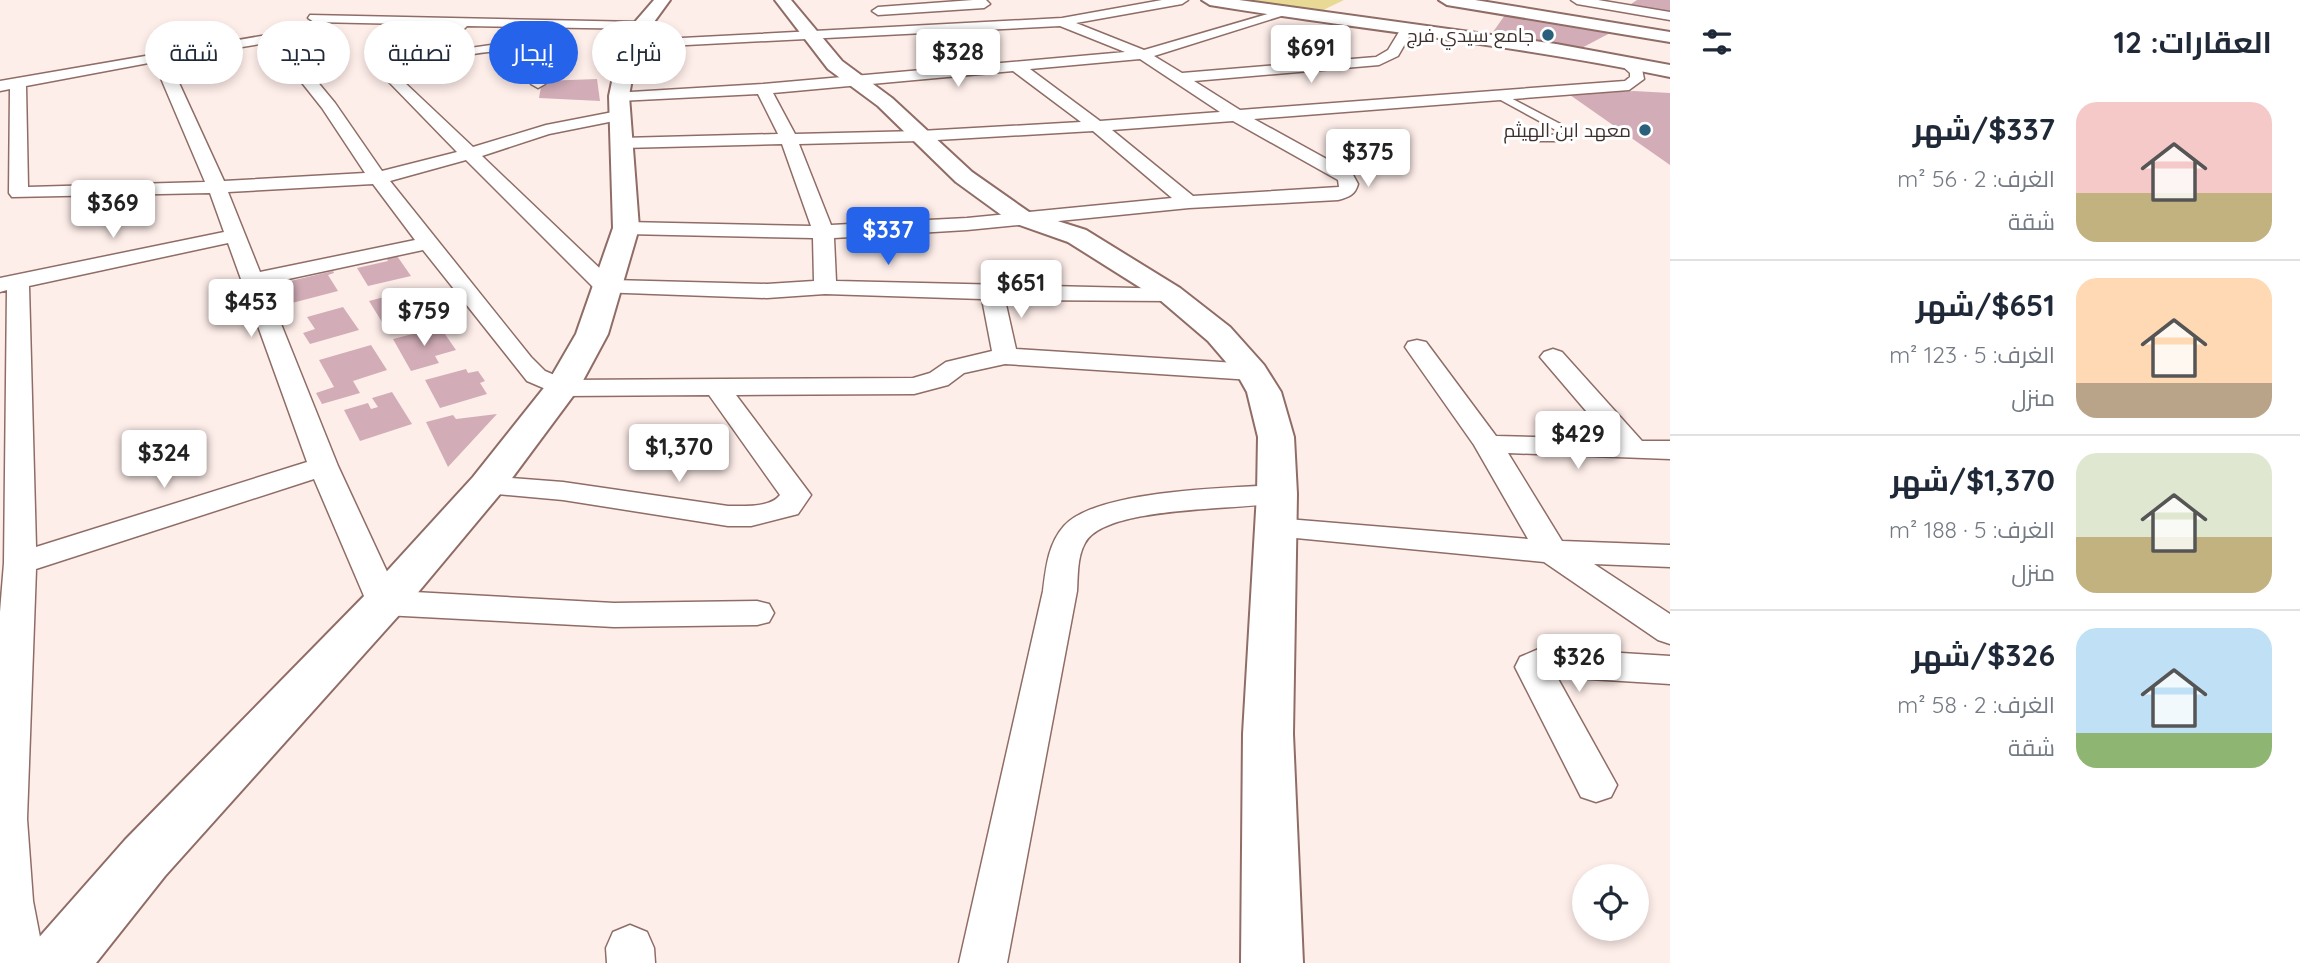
<!DOCTYPE html>
<html lang="ar">
<meta charset="utf-8">
<style>
body{margin:0;font-family:Quicksand,Cairo,sans-serif;background:#f6f6f7;color:#1f2937;direction:rtl;height:100vh;display:flex;flex-direction:column;font-size:26px;white-space:nowrap}
*{box-sizing:border-box;margin:0}
p{font-size:23px;color:#747a83}
.icon{flex:none;width:38px;height:38px;fill:none;stroke:currentColor;stroke-width:2;stroke-linecap:round;stroke-linejoin:round}
.map{position:relative;flex:1;overflow:hidden;direction:ltr}
.side{display:flex;flex-direction:column;background:#fff;width:630px}
.side>*{flex:none}
.banner{position:absolute;left:21px;top:21px;width:665px;height:63px;direction:rtl;display:flex;gap:14px}
.tools{position:absolute;left:1572px;top:864px;display:grid;gap:14px}
.tools a{display:grid;place-items:center;width:77px;height:77px;border-radius:50%;background:#fff;box-shadow:0 4px 10px #0003;font-size:35px}
.price{position:absolute;translate:-50% -60px;padding:0 16px;border-radius:7px;background:#fff;color:#222;font-size:23px;line-height:46px;filter:drop-shadow(0 2px 4px #0008)}
.price::after{content:'';position:absolute;left:50%;top:42px;width:21px;height:16px;margin-left:-10px;background:inherit;clip-path:polygon(0 0,100% 0,50% 100%)}
.price.current{background:#2563eb;color:#fff}
ul{padding:0;list-style:none}
li{display:flex;align-items:center;gap:21px;height:175px;padding:0 28px}
li+li{border-top:2px solid #e0e1e3}
li span{display:grid;place-items:center;flex:none;width:196px;height:140px;border-radius:21px;color:#555}
li>.icon{margin-inline-start:auto}
span .icon{width:84px;height:84px;fill:#fffc;stroke-width:1}
li b{font-size:30px}
h2{display:flex;justify-content:space-between;align-items:center;height:84px;padding:0 28px;font-size:30px}
.tag{padding:0 24px;border-radius:32px;background:#fff;box-shadow:0 4px 10px #0003;font-size:24px;line-height:63px}
.tag.current{background:#2563eb;color:#fff}
main{display:flex;flex:1;min-height:0}
.map>svg:first-child{display:block}
</style>
<main>
<section class="side">
<h2>العقارات: 12<svg class="icon" aria-label="filters" viewBox="0 0 24 24"><path d="M4 7h16M4 17h16"/><circle cx="9" cy="7" r="2"/><circle cx="15" cy="17" r="2"/></svg></h2>
<ul>
<li><span style="background:linear-gradient(#f6c9c9 65%,#c2b280 0)"><svg class="icon" aria-label="home" viewBox="0 0 24 24"><path d="M3 11l9-7 9 7M6 9v11h12V9"/></svg></span><div><b>$337/شهر</b><p>الغرف: 2 · 56 m²</p><p>شقة</p></div></li>
<li><span style="background:linear-gradient(#ffd9b3 75%,#b9a48a 0)"><svg class="icon" aria-label="home" viewBox="0 0 24 24"><path d="M3 11l9-7 9 7M6 9v11h12V9"/></svg></span><div><b>$651/شهر</b><p>الغرف: 5 · 123 m²</p><p>منزل</p></div></li>
<li><span style="background:linear-gradient(#dfe7d0 60%,#c2b280 0)"><svg class="icon" aria-label="home" viewBox="0 0 24 24"><path d="M3 11l9-7 9 7M6 9v11h12V9"/></svg></span><div><b>$1,370/شهر</b><p>الغرف: 5 · 188 m²</p><p>منزل</p></div></li>
<li><span style="background:linear-gradient(#bfe0f5 75%,#8fb573 0)"><svg class="icon" aria-label="home" viewBox="0 0 24 24"><path d="M3 11l9-7 9 7M6 9v11h12V9"/></svg></span><div><b>$326/شهر</b><p>الغرف: 2 · 58 m²</p><p>شقة</p></div></li>
</ul>
</section>
<div class="map">
<svg width="1670" height="963" viewBox="0 0 1670 963">
<rect width="100%" height="100%" fill="#feeeea"/>
<path fill="#e8d994" d="M1228,0H1344L1315,14Z"/>
<g fill="#d2adb7">
<path d="M1637,0H1670V15L1625,8Z"/>
<path d="M1505,15L1612,32L1576,51L1488,39Z"/>
<path d="M597,79L600,101L539,98L542,81Z"/>
<path d="M1634,91L1670,93V165L1570,95Z"/>
<path d="M395,253L411,276L368,286L357,268L388,261L385,256Z"/>
<path d="M333,271L334,273L328,275L338,291L292,303L282,283Z"/>
<path d="M414,289L424,292V298L432,309L382,322L369,301Z"/>
<path d="M343,307L359,330L310,344L303,333L315,329L307,317Z"/>
<path d="M440,327L456,350L435,356L439,363L411,371L393,339Z"/>
<path d="M371,345L387,370L353,381L360,393L322,404L316,393L334,387L319,360Z"/>
<path d="M466,369L468,373L478,371L485,381L480,383L487,394L440,408L425,380Z"/>
<path d="M392,392L412,424L360,441L344,410L368,403L371,409L378,407L372,398Z"/>
<path d="M497,414L448,467L426,422L453,415L456,419Z"/>
</g>
<g fill="none" stroke-linecap="round" stroke-linejoin="round">
<defs>
<path id="service" d="M1497,94H1503L1568,128L1572,135L1562,141H1532L1530,139L1535,136L1563,134L1497,98Z"/>
<g id="minor">
<path d="M973,0H986L990,4L984,8L878,15L872,11L878,7Z"/>
<path d="M1162,0H1188L1182,4L1076,23L1144,50L1281,10H1289L1291,13L1154,56L1182,73L1376,57L1388,50L1402,27H1412L1413,30L1398,56L1379,65L1194,81L1240,110L1625,81L1630,77V73L1617,61L1624,57L1642,69L1644,79L1629,90L1254,119L1352,173L1358,184C1355,195 1349,197 1338,200L1189,208L967,230L834,238L836,281L1178,289L1181,294L1178,299L1170,301L1005,300L1016,349L1252,364L1261,367L1265,372L1261,377L1252,380L1005,364L964,373L948,385L914,394L736,395L811,495L798,514L751,526H728L563,500L476,492L472,485L476,478L487,476L563,482L728,506C744,506 770,508 780,495L709,395L562,396L527,381L423,250L265,284L338,466L396,591L614,603L757,601L769,604L774,613L769,622L757,625L614,627L384,615L372,612L367,603L314,479L36,569L27,819L33,901L45,963H0V612L4,563L7,290L0,292V278L224,232L210,193L12,197L9,193L10,89L0,91V81L267,35L282,39L335,103L382,171L457,152L388,81C401,63 421,59 442,53L432,46L453,25L314,22L308,18L310,15L641,22L647,26L646,29L467,26L448,45L456,50L546,37H569V43L552,46L545,84L538,88L531,84L538,47C499,52 433,52 403,81L473,147L546,125L618,111L624,113L626,116L624,119L549,134L482,156L612,280L767,284L814,281L813,238L626,234L619,232L616,228L619,224L626,222L811,226L782,144L622,148L613,143L622,138L778,134L758,94L619,101L614,99L611,96L614,93L763,84L1125,52L1060,26L629,48L624,47V41L1062,18ZM266,43L272,45L322,108L365,173L224,181L168,59ZM1140,59L1220,112L1100,121L1030,69ZM154,62L205,182L28,187L26,86ZM1013,71L1081,122L920,131L795,134L773,93ZM1233,121L1338,180L1339,187L1193,196L1112,130ZM1093,131L1172,198L967,218L831,225L799,144L920,141ZM466,160L598,292L767,298L825,294L982,299L992,351L946,362L930,373L913,378L566,380L545,371L531,357L390,181ZM373,184L415,240L260,272L228,192ZM228,243L307,462L36,547L29,286Z"/>
<path d="M1571,0H1598L1670,12V20L1577,4Z"/>
<path d="M1417,340L1426,342L1496,436L1610,439L1540,357L1544,352L1553,349L1562,352L1642,441H1670V459L1508,453L1562,541L1670,545V567L1594,564L1670,614V644L1658,640L1544,562L1264,535L1259,528L1264,521L1275,518L1528,539L1474,445L1405,347L1408,342Z"/>
<path d="M1277,485L1288,487L1292,494L1288,501C1246,511 1106,504 1085,543C1077,557 1078,576 1077,591L1007,963H959L1043,591C1046,568 1048,544 1064,526C1096,490 1229,488 1277,485Z"/>
<path d="M1541,648L1670,656V684L1557,677L1617,785L1611,797L1596,802L1581,797L1515,667L1520,657Z"/>
<path d="M630,925L647,932L654,948L655,963H607L606,948L613,932Z"/>
</g>
<g id="tertiary">
<path d="M654,0H670L638,44L629,96L639,228L608,334L579,388L501,493L400,614L165,876L96,963H26L35,942L125,840L368,592L473,477L547,384L576,334L613,228L609,96L620,44L628,30Z"/>
<path d="M775,0H791L842,61L892,98L972,172L1029,212L1086,230L1180,288L1230,327L1264,365L1281,392L1294,437L1297,494L1293,734L1303,963H1241L1243,734L1257,494L1258,437L1247,392L1238,376L1208,341L1160,300L1068,242L1011,222L956,182L878,106L828,69Z"/>
<path d="M1202,0H1239L1556,44L1670,65V77C1518,45 1363,30 1210,5Z"/>
</g>
<path id="secondary" d="M1439,0H1475L1670,32V42L1447,5Z"/>
</defs>
<use href="#service" stroke="#8f6d66" stroke-width="3"/>
<use href="#minor" stroke="#8f6d66" stroke-width="3"/>
<use href="#tertiary" stroke="#8f6d66" stroke-width="4"/>
<use href="#secondary" stroke="#8f6d66" stroke-width="4"/>
<use href="#service" fill="#fff" fill-rule="evenodd"/>
<use href="#minor" fill="#fff" fill-rule="evenodd"/>
<use href="#tertiary" fill="#fff" fill-rule="evenodd"/>
<use href="#secondary" fill="#fff" fill-rule="evenodd"/>
</g>
<g fill="#2a607b" stroke="#fff" stroke-width="2.5">
<circle cx="1548" cy="35" r="7"/>
<circle cx="1645" cy="130" r="7"/>
</g>
<g text-anchor="middle" dominant-baseline="central" stroke-width="6" stroke-linejoin="round" paint-order="stroke">
<g font-size="19" fill="#3f302d" stroke="#fff" text-anchor="end">
<text x="1534" y="35">جامع سيدي فرج</text>
<text x="1631" y="130">معهد ابن الهيثم</text>
</g>
</g>
</svg>
<div class="tools">
<a><svg class="icon" aria-label="locate" viewBox="0 0 24 24"><circle cx="12" cy="12" r="6"/><path d="M12 2v4M12 18v4M2 12h4M18 12h4"/></svg></a>
</div>
<b class="price" style="left:1311px;top:85px">$691</b>
<b class="price" style="left:958px;top:89px">$328</b>
<b class="price" style="left:1368px;top:189px">$375</b>
<b class="price" style="left:113px;top:240px">$369</b>
<b class="price current" style="left:888px;top:267px">$337</b>
<b class="price" style="left:1021px;top:320px">$651</b>
<b class="price" style="left:251px;top:339px">$453</b>
<b class="price" style="left:424px;top:348px">$759</b>
<b class="price" style="left:1578px;top:471px">$429</b>
<b class="price" style="left:679px;top:484px">$1,370</b>
<b class="price" style="left:164px;top:490px">$324</b>
<b class="price" style="left:1579px;top:694px">$326</b>
<div class="banner">
<a class="tag">شراء</a>
<a class="tag current">إيجار</a>
<a class="tag">تصفية</a>
<a class="tag">جديد</a>
<a class="tag">شقة</a>
</div>
</div>
</main>
